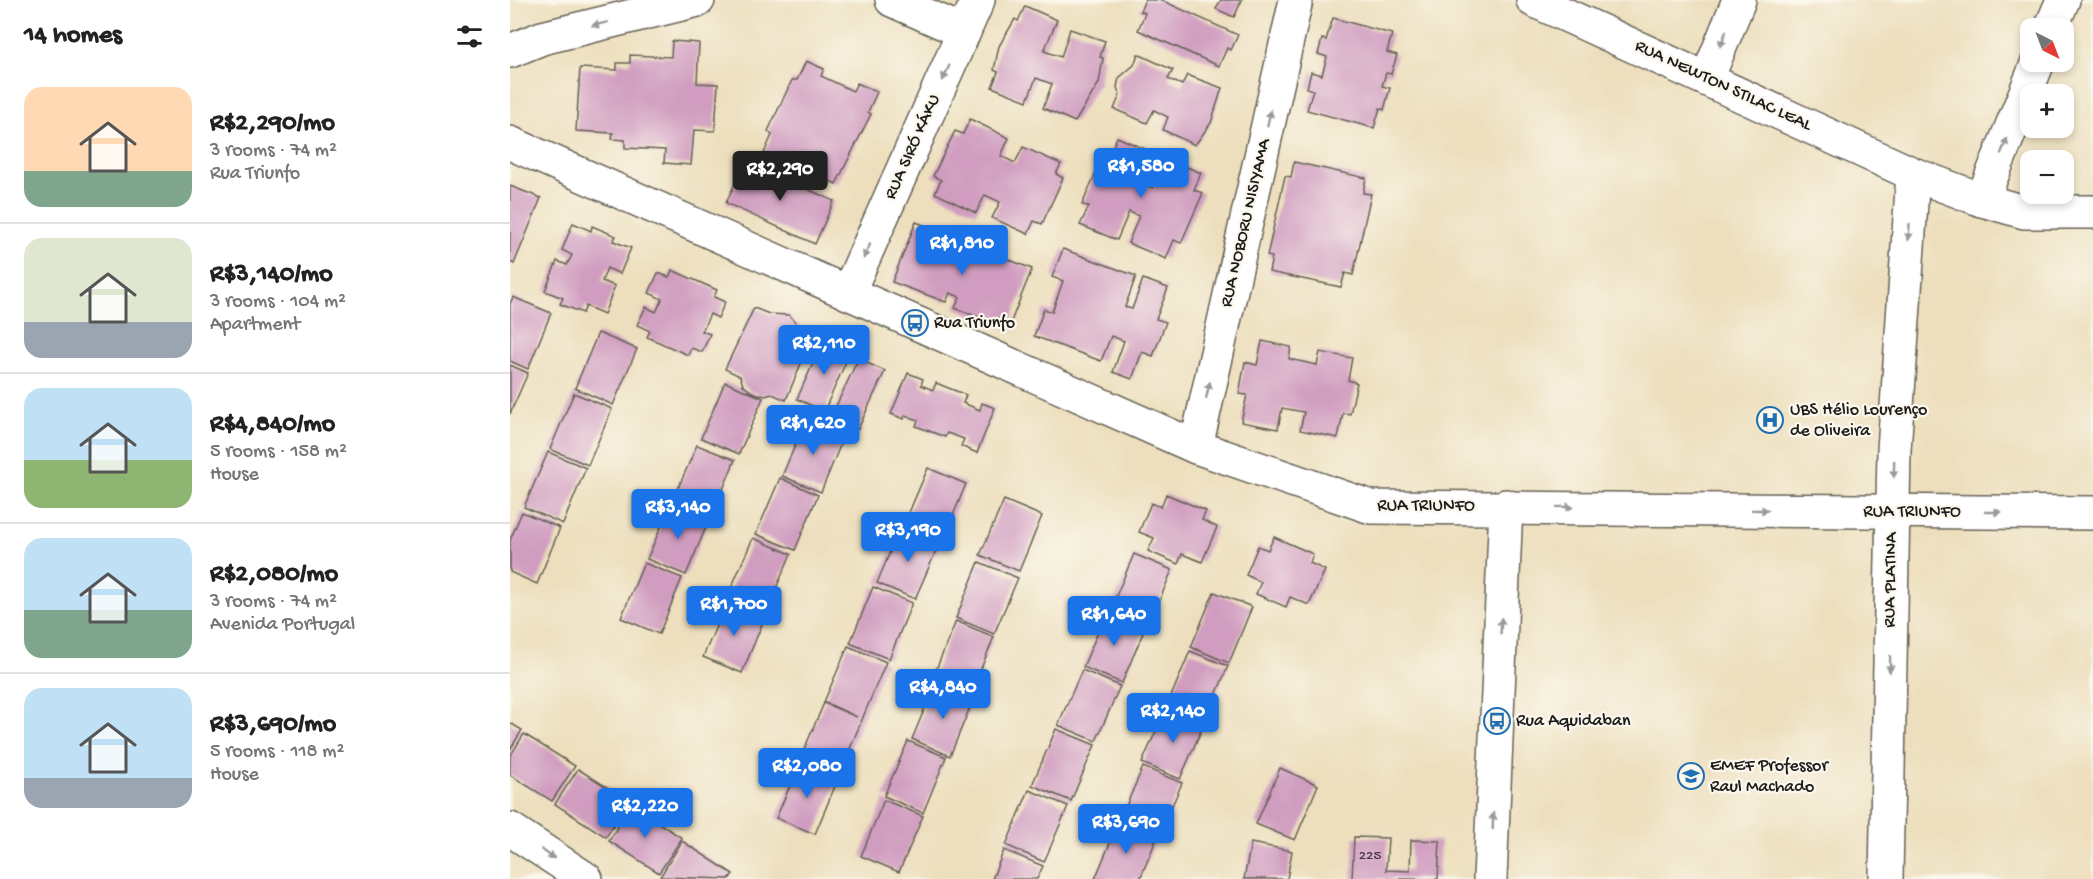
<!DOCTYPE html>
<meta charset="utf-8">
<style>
body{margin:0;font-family:"Gochi Hand",sans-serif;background:#f6f6f6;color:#222;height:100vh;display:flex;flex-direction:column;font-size:22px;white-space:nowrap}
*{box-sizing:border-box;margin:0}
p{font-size:20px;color:#767676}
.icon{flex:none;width:33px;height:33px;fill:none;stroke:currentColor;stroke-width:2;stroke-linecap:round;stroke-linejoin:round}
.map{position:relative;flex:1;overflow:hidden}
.details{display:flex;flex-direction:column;background:#fff;width:510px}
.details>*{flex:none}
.needle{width:39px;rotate:138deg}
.buttons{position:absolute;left:1510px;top:18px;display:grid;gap:12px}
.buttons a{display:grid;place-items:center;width:54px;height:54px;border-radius:12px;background:#fff;box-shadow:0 3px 9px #0003;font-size:30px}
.price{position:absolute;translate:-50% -51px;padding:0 14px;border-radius:6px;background:#1a73e8;color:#fff;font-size:20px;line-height:39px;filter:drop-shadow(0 2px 3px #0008)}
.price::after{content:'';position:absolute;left:50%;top:36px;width:18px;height:14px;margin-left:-9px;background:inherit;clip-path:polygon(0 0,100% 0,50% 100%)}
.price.on{background:#222;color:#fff}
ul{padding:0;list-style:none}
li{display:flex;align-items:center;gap:18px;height:150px;padding:0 24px}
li+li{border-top:2px solid #e0e0e0}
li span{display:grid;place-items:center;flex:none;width:168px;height:120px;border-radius:18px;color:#555}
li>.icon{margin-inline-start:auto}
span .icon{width:72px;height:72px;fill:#fffc;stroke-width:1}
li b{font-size:26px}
h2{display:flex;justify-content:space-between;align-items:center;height:72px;padding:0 24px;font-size:26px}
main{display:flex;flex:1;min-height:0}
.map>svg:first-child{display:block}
</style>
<main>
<section class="details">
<h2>14 homes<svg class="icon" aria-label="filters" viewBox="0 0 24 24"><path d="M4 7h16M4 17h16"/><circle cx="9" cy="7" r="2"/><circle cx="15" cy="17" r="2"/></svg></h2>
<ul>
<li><span style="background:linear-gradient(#ffd9b3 70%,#7fa58c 0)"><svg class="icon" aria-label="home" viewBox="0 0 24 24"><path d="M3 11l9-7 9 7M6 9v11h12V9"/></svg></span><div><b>R$2,290/mo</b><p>3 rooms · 74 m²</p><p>Rua Triunfo</p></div></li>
<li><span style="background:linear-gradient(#dfe7d0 70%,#9aa5b1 0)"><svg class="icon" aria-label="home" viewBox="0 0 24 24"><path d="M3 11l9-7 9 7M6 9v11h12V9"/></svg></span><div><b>R$3,140/mo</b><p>3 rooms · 104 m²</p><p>Apartment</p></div></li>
<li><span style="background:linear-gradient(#bfe0f5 60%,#8fb573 0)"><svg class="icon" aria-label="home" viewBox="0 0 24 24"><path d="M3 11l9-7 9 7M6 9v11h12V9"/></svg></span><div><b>R$4,840/mo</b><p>5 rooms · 158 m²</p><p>House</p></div></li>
<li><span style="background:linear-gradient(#bfe0f5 60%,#7fa58c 0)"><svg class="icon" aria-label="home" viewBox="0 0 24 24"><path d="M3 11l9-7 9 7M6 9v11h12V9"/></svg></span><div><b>R$2,080/mo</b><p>3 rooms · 74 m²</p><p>Avenida Portugal</p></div></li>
<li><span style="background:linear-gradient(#bfe0f5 75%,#9aa5b1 0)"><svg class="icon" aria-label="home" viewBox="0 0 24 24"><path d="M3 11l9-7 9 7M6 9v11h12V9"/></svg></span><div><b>R$3,690/mo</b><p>5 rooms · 118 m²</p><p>House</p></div></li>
</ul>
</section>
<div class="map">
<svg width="1583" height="879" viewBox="0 0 1583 879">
<rect width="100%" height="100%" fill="#fbf7ec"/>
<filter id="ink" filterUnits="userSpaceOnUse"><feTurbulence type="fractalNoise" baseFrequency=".0167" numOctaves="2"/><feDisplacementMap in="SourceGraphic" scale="12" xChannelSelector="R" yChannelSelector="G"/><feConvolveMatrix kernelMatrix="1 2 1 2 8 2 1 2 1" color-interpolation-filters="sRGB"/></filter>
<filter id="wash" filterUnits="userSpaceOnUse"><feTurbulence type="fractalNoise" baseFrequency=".008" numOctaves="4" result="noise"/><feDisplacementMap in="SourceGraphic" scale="24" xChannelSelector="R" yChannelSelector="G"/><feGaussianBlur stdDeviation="1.35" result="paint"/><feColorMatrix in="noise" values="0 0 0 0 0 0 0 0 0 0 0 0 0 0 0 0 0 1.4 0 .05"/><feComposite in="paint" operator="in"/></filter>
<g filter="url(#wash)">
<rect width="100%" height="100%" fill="#eddfbd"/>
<g id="blocks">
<g fill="#d09dc0">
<path d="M635,0H651L728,35L721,50L717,48L709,66L628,30L635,13L630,11Z"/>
<path d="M711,0H732L724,17L706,9Z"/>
<path d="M515,6L547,20L534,51L551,57L560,29L595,41L590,57L593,58L589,83L565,122L533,108L542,84L526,78L517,101L482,87L488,72L484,70L489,46L505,19L508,21Z"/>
<path d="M823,18L882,34L877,52L887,55L881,74L876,73L872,86L880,88L874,110L870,108L864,128L797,110L803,90L797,88L801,72L812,75L817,57L808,54L812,39L816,40Z"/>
<path d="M162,41L189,43L187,83L208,84L205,131L184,130L181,165L154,163L155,150L115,148V140L102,139L103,133L66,131L70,68L107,70V63H120V55L161,57Z"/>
<path d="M628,54L663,70L658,79L672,85L677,75L712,88L701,123L685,145L653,130L658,117L644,110L637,123L604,109L610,95L607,87L609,78L624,65Z"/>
<path d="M296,61L314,69L311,76L343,91L347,83L367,92L358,112L361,114L326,184L307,175L310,169L276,154L272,161L254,153L262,135L258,131L282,80H287Z"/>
<path d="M460,119L499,138L491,156L505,163L513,147L551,164L546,174L553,178L532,224L524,221L518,234L482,218L490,202L475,195L466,213L425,193L431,180L423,176L445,131L453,134Z"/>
<path d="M607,137L642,152L629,182L643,188L656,158L691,173L684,190L693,193L671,243L664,240L656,259L618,243L629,216L619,212L607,240L570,225L579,206L572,205L595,151L600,153Z"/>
<path d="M235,161L324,201L305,244L216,203Z"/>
<path d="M784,162L856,178L853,193L861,194L843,275L835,273L831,287L759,272L762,257L757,256L775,176L781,177Z"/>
<path d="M0,186L31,198L4,264L0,262Z"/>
<path d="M406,222L456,241L451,253L465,259L473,249L522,269L498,329L445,308L450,297L440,293L436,302L382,282Z"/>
<path d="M63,223L81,231L82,226L106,236L103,241L121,248L110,274L97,268L92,281L105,286L94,314L76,306L73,313L50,304L53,298L35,291L47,261L57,265L62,255L52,250Z"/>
<path d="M553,249L626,276L615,307L622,309L633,279L658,288L646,319L656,322L643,356L632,352L622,379L603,372L614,341L601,336L591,361L524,336L534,309L542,312L553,281L542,277Z"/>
<path d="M162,270L207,290L204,297L215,302L208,318L200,314L192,331L200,334L192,352L181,348L178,355L137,337L140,331L127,325L136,307L146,312L152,299L139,293L148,273L159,277Z"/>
<path d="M3,297L41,313L18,369L0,361V304Z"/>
<path d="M244,308L259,314L279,315L289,326L304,332L276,400L262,394L255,396L242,392L233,385L230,376L215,369Z"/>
<path d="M88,333L127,349L103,405L65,388Z"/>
<path d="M313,341L340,353L314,411L287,399Z"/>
<path d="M752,341L781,347L779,359L807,365L810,352L842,358L838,380L847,383L840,414L833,413L828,438L790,430L794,412L772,408L768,429L731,422L737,395L729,394L735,362L747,365Z"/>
<path d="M348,359L375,371L348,429L321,417Z"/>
<path d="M0,365L18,373L0,414Z"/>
<path d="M398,373L413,379L411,385L423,390L426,383L456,395L453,403L470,410L472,403L485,408L467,453L451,446L454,439L437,433L435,437L406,426L408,420L395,415L394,419L381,414Z"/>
<path d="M215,382L253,398L229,454L191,438Z"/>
<path d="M64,393L102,409L78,465L40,449Z"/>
<path d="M296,420L334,436L311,492L272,476Z"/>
<path d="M187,445L225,460L202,516L163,500Z"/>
<path d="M38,452L76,468L53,524L14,507Z"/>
<path d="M418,468L456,484L433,540L394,524Z"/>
<path d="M270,478L308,495L285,550L246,534Z"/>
<path d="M656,494L696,511L692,520L707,527L692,562L672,554L668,564L638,551L644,538L629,532L641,503L651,507Z"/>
<path d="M494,500L532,516L509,571L470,555Z"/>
<path d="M161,504L199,520L176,575L137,559Z"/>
<path d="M12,512L50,528L27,584L0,572V540Z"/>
<path d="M390,528L429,544L405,599L367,583Z"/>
<path d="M764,537L803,554L800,563L815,570L799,605L780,597L776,607L746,594L751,582L736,575L748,546L758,550Z"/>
<path d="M243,538L281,554L257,609L219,593Z"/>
<path d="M624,554L662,570L639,626L600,610Z"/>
<path d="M469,562L508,578L484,634L446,618Z"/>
<path d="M134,563L172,578L149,634L111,618Z"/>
<path d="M363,587L402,603L379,659L340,643Z"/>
<path d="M704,592L742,607L719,663L681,647Z"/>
<path d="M217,601L255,617L232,673L193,657Z"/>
<path d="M597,611L635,628L612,683L573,667Z"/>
<path d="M446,621L484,637L461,693L423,677Z"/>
<path d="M338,646L376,662L329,775L290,759L314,703L347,717L314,702Z"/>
<path d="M680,651L718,666L695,722L657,706Z"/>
<path d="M572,670L610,686L586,741L548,725Z"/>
<path d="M425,684L463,700L440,756L402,739Z"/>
<path d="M656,708L694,724L670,779L632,763Z"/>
<path d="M0,723L12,730L0,750Z"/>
<path d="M546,729L585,745L561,801L522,785Z"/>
<path d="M14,734L65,766L42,801L0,775V756Z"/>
<path d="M398,741L436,757L413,813L374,796Z"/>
<path d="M290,763L328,779L305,834L266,818Z"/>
<path d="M633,767L672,783L648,838L609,822Z"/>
<path d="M770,768L808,785L785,840L746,824Z"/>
<path d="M68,769L119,801L96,837L45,804Z"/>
<path d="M519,790L558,806L534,862L496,845Z"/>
<path d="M374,800L413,816L389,872L351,856Z"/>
<path d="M121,805L172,838L149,873L99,841Z"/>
<path d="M608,824L646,840L630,879H585Z"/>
<path d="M844,837L878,838L876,870L900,871L901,840L930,841L928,879H842Z"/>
<path d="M172,841L223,874L219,879L150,877Z"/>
<path d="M741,843L782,851L777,879H734Z"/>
<path d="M494,850L533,866L527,879H482Z"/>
</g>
</g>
</g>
<g filter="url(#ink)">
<use href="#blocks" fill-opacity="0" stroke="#656054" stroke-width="1.5"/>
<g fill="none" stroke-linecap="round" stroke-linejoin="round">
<defs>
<g id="minor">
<path d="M382,0L454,32"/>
<path d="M1023,0L1403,174L1472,200L1514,212H1583"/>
<path d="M1541,28L1553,0"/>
<path d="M0,51L32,38L188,0"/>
<path d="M1197,79L1229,0"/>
<path d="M0,143L686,447L861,507L1583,513"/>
<path d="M1472,200L1528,62"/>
<path d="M338,293L468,0"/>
<path d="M686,447L786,0"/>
<path d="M980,879L996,506"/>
<path d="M1376,879L1384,450L1403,174"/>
</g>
<path id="major" d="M0,829L76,879"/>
</defs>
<use href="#minor" stroke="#656054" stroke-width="36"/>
<use href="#major" stroke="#656054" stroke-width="36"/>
<use href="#minor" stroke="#fff" stroke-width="33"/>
<use href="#major" stroke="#fff" stroke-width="33"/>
</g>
<defs><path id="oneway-solid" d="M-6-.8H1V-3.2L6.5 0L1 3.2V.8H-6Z" transform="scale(1.5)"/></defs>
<g fill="#999">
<use href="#oneway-solid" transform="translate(90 24) rotate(166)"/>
<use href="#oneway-solid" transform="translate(1213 39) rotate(112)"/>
<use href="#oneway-solid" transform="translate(436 73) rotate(114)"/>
<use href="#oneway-solid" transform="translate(759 118) rotate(-77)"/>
<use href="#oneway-solid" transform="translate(1494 146) rotate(-68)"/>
<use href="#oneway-solid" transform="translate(1399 232) rotate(94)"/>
<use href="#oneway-solid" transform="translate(357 251) rotate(114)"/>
<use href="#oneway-solid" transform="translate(698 390) rotate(-77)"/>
<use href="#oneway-solid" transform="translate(1384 469) rotate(91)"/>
<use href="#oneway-solid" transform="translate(1055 507) rotate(1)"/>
<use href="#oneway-solid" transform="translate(1250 510) rotate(1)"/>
<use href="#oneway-solid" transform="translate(1483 512)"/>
<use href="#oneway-solid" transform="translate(991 626) rotate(-87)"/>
<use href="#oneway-solid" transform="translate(1380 664) rotate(91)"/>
<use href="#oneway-solid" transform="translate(983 821) rotate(-88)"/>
<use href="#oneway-solid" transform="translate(38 854) rotate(33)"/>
</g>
</g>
<defs>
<symbol id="bus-ring" viewBox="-11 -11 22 22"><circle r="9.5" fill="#fbf7ec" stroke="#1f6fb2" stroke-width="1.5"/><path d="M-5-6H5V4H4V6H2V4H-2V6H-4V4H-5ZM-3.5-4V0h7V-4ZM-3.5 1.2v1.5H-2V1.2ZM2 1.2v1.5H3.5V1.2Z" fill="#1f6fb2"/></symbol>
<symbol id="hospital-ring" viewBox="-11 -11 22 22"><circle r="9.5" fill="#fbf7ec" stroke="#1f6fb2" stroke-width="1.5"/><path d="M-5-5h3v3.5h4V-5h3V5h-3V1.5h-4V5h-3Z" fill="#1f6fb2"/></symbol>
<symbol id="school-ring" viewBox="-11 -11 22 22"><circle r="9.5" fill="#fbf7ec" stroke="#1f6fb2" stroke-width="1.5"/><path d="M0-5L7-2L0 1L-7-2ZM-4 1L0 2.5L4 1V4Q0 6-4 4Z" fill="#1f6fb2"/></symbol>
</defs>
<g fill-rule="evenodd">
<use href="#bus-ring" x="390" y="308" width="30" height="30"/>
<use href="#hospital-ring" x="1245" y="405" width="30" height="30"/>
<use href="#bus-ring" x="972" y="706" width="30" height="30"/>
<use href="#school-ring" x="1166" y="761" width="30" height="30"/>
</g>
<g text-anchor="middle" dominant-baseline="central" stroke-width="4.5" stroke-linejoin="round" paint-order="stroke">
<g font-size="15" fill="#493c45">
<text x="860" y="856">225</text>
</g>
<g font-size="18" fill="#1c1c1c" stroke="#fbf7ec">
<text transform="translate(1213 86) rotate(25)">RUA NEWTON STILAC LEAL</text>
<text transform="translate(403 147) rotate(-66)">RUA SIRÓ KÁKU</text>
<text transform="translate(736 223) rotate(-77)">RUA NOBORU NISIYAMA</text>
<text x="916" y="506">RUA TRIUNFO</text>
<text x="1402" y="512">RUA TRIUNFO</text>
<text transform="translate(1381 580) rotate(-89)">RUA PLATINA</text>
</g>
<g font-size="18" fill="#1c1c1c" stroke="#fbf7ec" text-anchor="start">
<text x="424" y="323">Rua Triunfo</text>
<text x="1280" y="410">UBS Hélio Lourenço<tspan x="1280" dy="21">de Oliveira</tspan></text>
<text x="1006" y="721">Rua Aquidaban</text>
<text x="1200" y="766">EMEF Professor<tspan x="1200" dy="21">Raul Machado</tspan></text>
</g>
</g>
</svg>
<div class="buttons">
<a><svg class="needle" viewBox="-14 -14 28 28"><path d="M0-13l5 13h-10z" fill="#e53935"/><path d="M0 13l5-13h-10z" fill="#767676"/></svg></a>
<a>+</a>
<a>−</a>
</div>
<b class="price" style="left:631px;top:199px">R$1,580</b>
<b class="price on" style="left:270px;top:202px">R$2,290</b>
<b class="price" style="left:452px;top:276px">R$1,810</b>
<b class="price" style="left:314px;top:376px">R$2,110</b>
<b class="price" style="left:303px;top:456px">R$1,620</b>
<b class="price" style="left:168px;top:540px">R$3,140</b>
<b class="price" style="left:398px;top:563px">R$3,190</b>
<b class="price" style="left:224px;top:637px">R$1,700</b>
<b class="price" style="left:604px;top:647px">R$1,640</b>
<b class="price" style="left:433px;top:720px">R$4,840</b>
<b class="price" style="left:663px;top:744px">R$2,140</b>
<b class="price" style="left:297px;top:799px">R$2,080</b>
<b class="price" style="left:135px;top:839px">R$2,220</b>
<b class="price" style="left:616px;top:855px">R$3,690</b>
</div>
</main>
